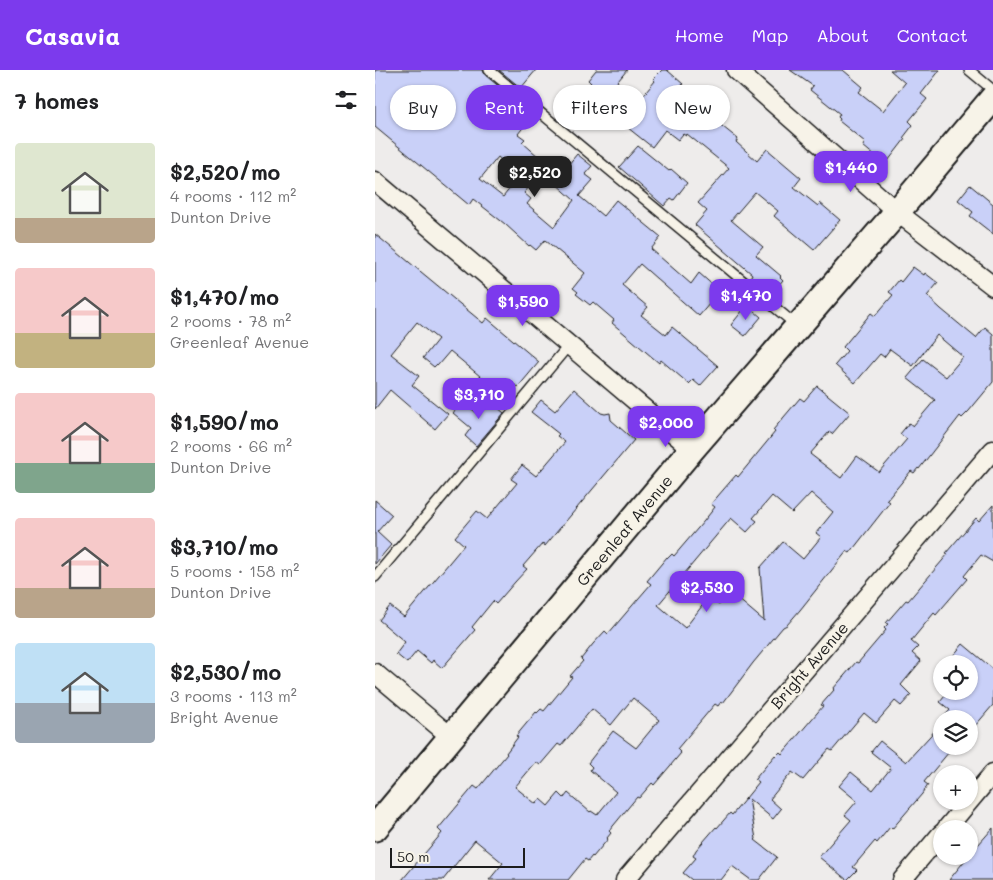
<!DOCTYPE html>
<meta charset="utf-8">
<style>
body{margin:0;font-family:Mali,sans-serif;background:#f6f6f6;color:#202124;height:100vh;display:flex;flex-direction:column;font-size:19px;white-space:nowrap}
*{box-sizing:border-box;margin:0}
p{font-size:16px;color:#757577}
.icon{flex:none;width:28px;height:28px;fill:none;stroke:currentColor;stroke-width:2;stroke-linecap:round;stroke-linejoin:round}
.map{position:relative;flex:1;overflow:hidden}
.sheet{display:flex;flex-direction:column;background:#fff;width:375px}
.sheet>*{flex:none}
.banner{position:absolute;left:15px;top:15px;width:475px;height:45px;display:flex;gap:10px}
.fabs{position:absolute;left:558px;top:585px;display:grid;gap:10px}
.fabs a{display:grid;place-items:center;width:45px;height:45px;border-radius:50%;background:#fff;box-shadow:0 1px 4px #0004;font-size:25px}
.scale{position:absolute;left:15px;bottom:12px;width:135px;box-sizing:border-box;padding-left:5px;border:2px solid #1c1c1c;border-top:0;font-size:14px;line-height:18px;white-space:nowrap;color:#1c1c1c;-webkit-text-stroke:4px #f7f3e8;paint-order:stroke}
.price{position:absolute;translate:-50% -42px;padding:0 11px;border-radius:10px;background:#7c3aed;color:#fff;font-size:16px;line-height:32px;filter:drop-shadow(0 1px 2px #0008)}
.price::after{content:'';position:absolute;left:50%;top:30px;width:15px;height:11px;margin-left:-8px;background:inherit;clip-path:polygon(0 0,100% 0,50% 100%)}
.price.selected{background:#222;color:#fff}
ul{padding:0;list-style:none}
li{display:flex;align-items:center;gap:15px;height:125px;padding:0 15px}
li span{display:grid;place-items:center;flex:none;width:140px;height:100px;border-radius:5px;color:#555}
li>.icon{margin-inline-start:auto}
span .icon{width:60px;height:60px;fill:#fffc;stroke-width:1}
li b{font-size:21px}
h2{display:flex;justify-content:space-between;align-items:center;height:60px;padding:0 15px;font-size:21px}
.pill{padding:0 18px;border-radius:22px;background:#fff;box-shadow:0 1px 4px #0004;font-size:18px;line-height:45px}
.pill.selected{background:#7c3aed;color:#fff}
header{display:flex;align-items:center;gap:30px;box-sizing:border-box;height:70px;padding:0 25px;background:#7c3aed;color:#fff}
header strong{font-size:24px}
nav{display:flex;gap:28px;margin-inline-start:auto;font-size:18px}
main{display:flex;flex:1;min-height:0}
.map>svg:first-child{display:block}
</style>
<header>
<strong>Casavia</strong>
<nav><a>Home</a><a>Map</a><a>About</a><a>Contact</a></nav>
</header>
<main>
<section class="sheet">
<h2>7 homes<svg class="icon" aria-label="filters" viewBox="0 0 24 24"><path d="M4 7h16M4 17h16"/><circle cx="9" cy="7" r="2"/><circle cx="15" cy="17" r="2"/></svg></h2>
<ul>
<li><span style="background:linear-gradient(#dfe7d0 75%,#b9a48a 0)"><svg class="icon" aria-label="home" viewBox="0 0 24 24"><path d="M3 11l9-7 9 7M6 9v11h12V9"/></svg></span><div><b>$2,520/mo</b><p>4 rooms · 112 m²</p><p>Dunton Drive</p></div></li>
<li><span style="background:linear-gradient(#f6c9c9 65%,#c2b280 0)"><svg class="icon" aria-label="home" viewBox="0 0 24 24"><path d="M3 11l9-7 9 7M6 9v11h12V9"/></svg></span><div><b>$1,470/mo</b><p>2 rooms · 78 m²</p><p>Greenleaf Avenue</p></div></li>
<li><span style="background:linear-gradient(#f6c9c9 70%,#7fa58c 0)"><svg class="icon" aria-label="home" viewBox="0 0 24 24"><path d="M3 11l9-7 9 7M6 9v11h12V9"/></svg></span><div><b>$1,590/mo</b><p>2 rooms · 66 m²</p><p>Dunton Drive</p></div></li>
<li><span style="background:linear-gradient(#f6c9c9 70%,#b9a48a 0)"><svg class="icon" aria-label="home" viewBox="0 0 24 24"><path d="M3 11l9-7 9 7M6 9v11h12V9"/></svg></span><div><b>$3,710/mo</b><p>5 rooms · 158 m²</p><p>Dunton Drive</p></div></li>
<li><span style="background:linear-gradient(#bfe0f5 60%,#9aa5b1 0)"><svg class="icon" aria-label="home" viewBox="0 0 24 24"><path d="M3 11l9-7 9 7M6 9v11h12V9"/></svg></span><div><b>$2,530/mo</b><p>3 rooms · 113 m²</p><p>Bright Avenue</p></div></li>
</ul>
</section>
<div class="map">
<svg width="618" height="810" viewBox="0 0 618 810">
<rect width="100%" height="100%" fill="#eeeceb"/>
<filter id="ink" filterUnits="userSpaceOnUse"><feTurbulence type="fractalNoise" baseFrequency=".02" numOctaves="2"/><feDisplacementMap in="SourceGraphic" scale="10" xChannelSelector="R" yChannelSelector="G"/><feConvolveMatrix kernelMatrix="1 2 1 2 8 2 1 2 1" color-interpolation-filters="sRGB"/></filter>
<g filter="url(#ink)">
<g fill="#c9d0f8" stroke="#1c1c1c" fill-rule="evenodd">
<path d="M0,0H108L110,5L138,28L134,33L154,50L143,64L150,69L147,72L173,95L149,123L156,129L152,134L179,157L199,130L179,112L202,84L217,96L210,104L218,110L204,126L228,146L241,130L286,167L276,179L316,214L324,203L341,218L337,223L341,226L324,246L265,194L247,215L273,237L266,245L291,265L297,257L343,296L325,316L318,310L314,314L286,290L284,293L237,253L239,250L218,232L215,235L201,224L203,222L198,218L210,203L170,170L161,180L155,175L154,176L130,154L98,129L94,135L0,57ZM123,87L145,106L128,127L105,109Z"/>
<path d="M124,0H161L146,18Z"/>
<path d="M221,0H252L204,59L193,50L217,22L212,18L216,13L213,10Z"/>
<path d="M287,0H292L308,14L302,20L363,69L361,72L382,91L392,79L426,108L419,117L443,136L445,133L465,150L439,180L399,146L403,141L380,122L356,150L388,177L381,185L406,206L405,207L408,210L396,224L376,206L377,204L320,155L332,141L323,133L354,98L312,64L311,66L308,64L303,70L290,60L277,77L243,50L255,36L258,38L280,11L278,9Z"/>
<path d="M415,0H468L488,17L484,22L508,41L530,13L515,0H565L546,24L552,29L534,51L538,55L528,68L530,69L513,91L510,88L507,92L488,76L490,72L464,51L465,49L463,47L465,44L435,20L438,16Z"/>
<path d="M263,76L294,101L296,99L312,113L299,130L296,128L289,136L244,97Z"/>
<path d="M595,115L618,134V164L595,146L598,142L583,130Z"/>
<path d="M0,164L108,253L112,248L164,292L143,317L140,315L130,327L75,281L63,295L62,294L59,297L48,288L63,269L42,252L16,284L44,306L37,315L73,344L60,359L15,320L0,339Z"/>
<path d="M538,197L549,205L550,203L563,213L552,226L566,239L601,268L610,257L618,264V312L594,341L587,348L585,346L544,399L543,398L539,403L536,401L512,430L515,432L475,483L472,481L425,540L412,555L408,557L378,593L348,633L346,632L343,636L340,634L302,679L306,683L279,715L277,713L264,728L262,727L234,761L236,763L232,768L233,769L218,787L217,786L213,791L210,789L193,810H114L128,793L100,770L68,810H27L67,763L63,759L99,716L103,719L132,684L131,683L143,667L141,666L161,642L162,643L166,639L169,641L197,607L195,606L208,591L206,589L218,574L230,561L233,564L263,529L276,514L272,511L292,487L293,488L297,484L299,486L329,451L340,437L336,434L361,405L363,407L391,373L400,362L398,360L425,328L429,331L442,316L475,343L457,364L454,362L435,384L466,408L482,386L504,402L532,369L525,364L534,353L538,356L560,330L532,308L548,289L571,307L588,287L562,265L538,296L515,279L509,287L505,284L480,313L460,295L472,281L468,277L496,243L500,246L518,225L514,222L524,210L526,212ZM436,423L458,442L441,463L446,467L428,489L408,472L385,498L389,551L355,522L344,535L334,527L310,558L283,535L356,448L372,462L382,451L378,448L397,426L417,443ZM258,628L284,650L261,678L238,661L213,693L217,697L215,700L241,722L222,745L216,741L215,742L193,723L189,728L184,723L173,736L165,729L161,734L140,717L161,692L165,695L183,674L186,676L217,639L236,655Z"/>
<path d="M372,235L386,247L370,266L356,255Z"/>
<path d="M199,319L226,343L230,344L235,343L236,350L259,370L170,476L168,473L148,496L152,499L140,512L121,534L118,531L97,557L100,560L67,598L58,590L56,593L42,581L32,593L21,584L30,572L4,550L15,536L29,547L89,475L80,467L102,441L112,449L142,413L136,409L147,395L161,406L190,372L182,366L184,364L156,342L166,330L180,341Z"/>
<path d="M114,330L129,343L101,376L90,366L96,358L78,343L87,331L103,344Z"/>
<path d="M0,430L17,445L2,462L16,475L0,494Z"/>
<path d="M618,435V492L606,485L589,506L592,509L561,545L559,543L536,571L543,577L537,583L546,591L526,615L536,625L526,636L520,631L501,653L489,643L457,681L454,679L428,710L417,702L395,729L406,739L398,749L374,729L381,769L380,770L402,787L384,810H376L357,796L346,810H317L308,803L321,788L318,786L321,780L341,757L342,758L355,743L357,745L384,712L380,709L400,685L401,686L405,682L407,684L448,636L446,635L459,620L458,619L481,592L483,593L511,560L509,558L513,554L511,553L531,530L533,531L573,484L571,483L601,448L604,451Z"/>
<path d="M588,574L618,599V635L594,663V649H567L575,640L565,632L574,621H594V594H571Z"/>
<path d="M566,654V676H579L549,712L553,715L547,724L517,759L515,757L502,773L500,771L478,797L482,800L472,810L444,787L476,750L470,745L482,731L464,716L476,702L498,720L516,698L496,682L505,671L531,692Z"/>
<path d="M618,758V810H574L595,784Z"/>
</g>
<g fill="none" stroke-linecap="round" stroke-linejoin="round">
<defs>
<g id="lane">
<path d="M114,0L421,255"/>
<path d="M594,0L618,20"/>
<path d="M0,507L194,275"/>
</g>
<g id="street">
<path d="M361,0L522,142L618,216"/>
<path d="M0,111L317,379"/>
<path d="M0,603L75,666"/>
<path d="M571,759L618,703"/>
<path d="M250,810L618,380"/>
<path d="M527,810L566,764"/>
</g>
<path id="secondary" d="M0,758L317,379L522,142L618,28"/>
</defs>
<use href="#lane" stroke="#1c1c1c" stroke-width="12"/>
<use href="#street" stroke="#1c1c1c" stroke-width="21"/>
<use href="#secondary" stroke="#1c1c1c" stroke-width="29"/>
<use href="#lane" stroke="#f7f3e8" stroke-width="9"/>
<use href="#street" stroke="#f7f3e8" stroke-width="18"/>
<use href="#secondary" stroke="#f7f3e8" stroke-width="25"/>
</g>
</g>
<g text-anchor="middle" dominant-baseline="central" stroke-width="5" stroke-linejoin="round" paint-order="stroke">
<g font-size="16" fill="#1c1c1c" stroke="#f7f3e8">
<text transform="translate(249 460) rotate(-50)">Greenleaf Avenue</text>
<text transform="translate(434 595) rotate(-49)">Bright Avenue</text>
</g>
</g>
</svg>
<div class="fabs">
<a><svg class="icon" aria-label="locate" viewBox="0 0 24 24"><circle cx="12" cy="12" r="6"/><path d="M12 2v4M12 18v4M2 12h4M18 12h4"/></svg></a>
<a><svg class="icon" aria-label="layers" viewBox="0 0 24 24"><path d="M12 4l9 5-9 5-9-5zM3 14l9 5 9-5"/></svg></a>
<a>+</a>
<a>−</a>
</div>
<div class="scale">50 m</div>
<b class="price" style="left:476px;top:123px">$1,440</b>
<b class="price selected" style="left:160px;top:128px">$2,520</b>
<b class="price" style="left:371px;top:251px">$1,470</b>
<b class="price" style="left:148px;top:257px">$1,590</b>
<b class="price" style="left:104px;top:350px">$3,710</b>
<b class="price" style="left:291px;top:378px">$2,000</b>
<b class="price" style="left:332px;top:543px">$2,530</b>
<div class="banner">
<a class="pill">Buy</a>
<a class="pill selected">Rent</a>
<a class="pill">Filters</a>
<a class="pill">New</a>
</div>
</div>
</main>
